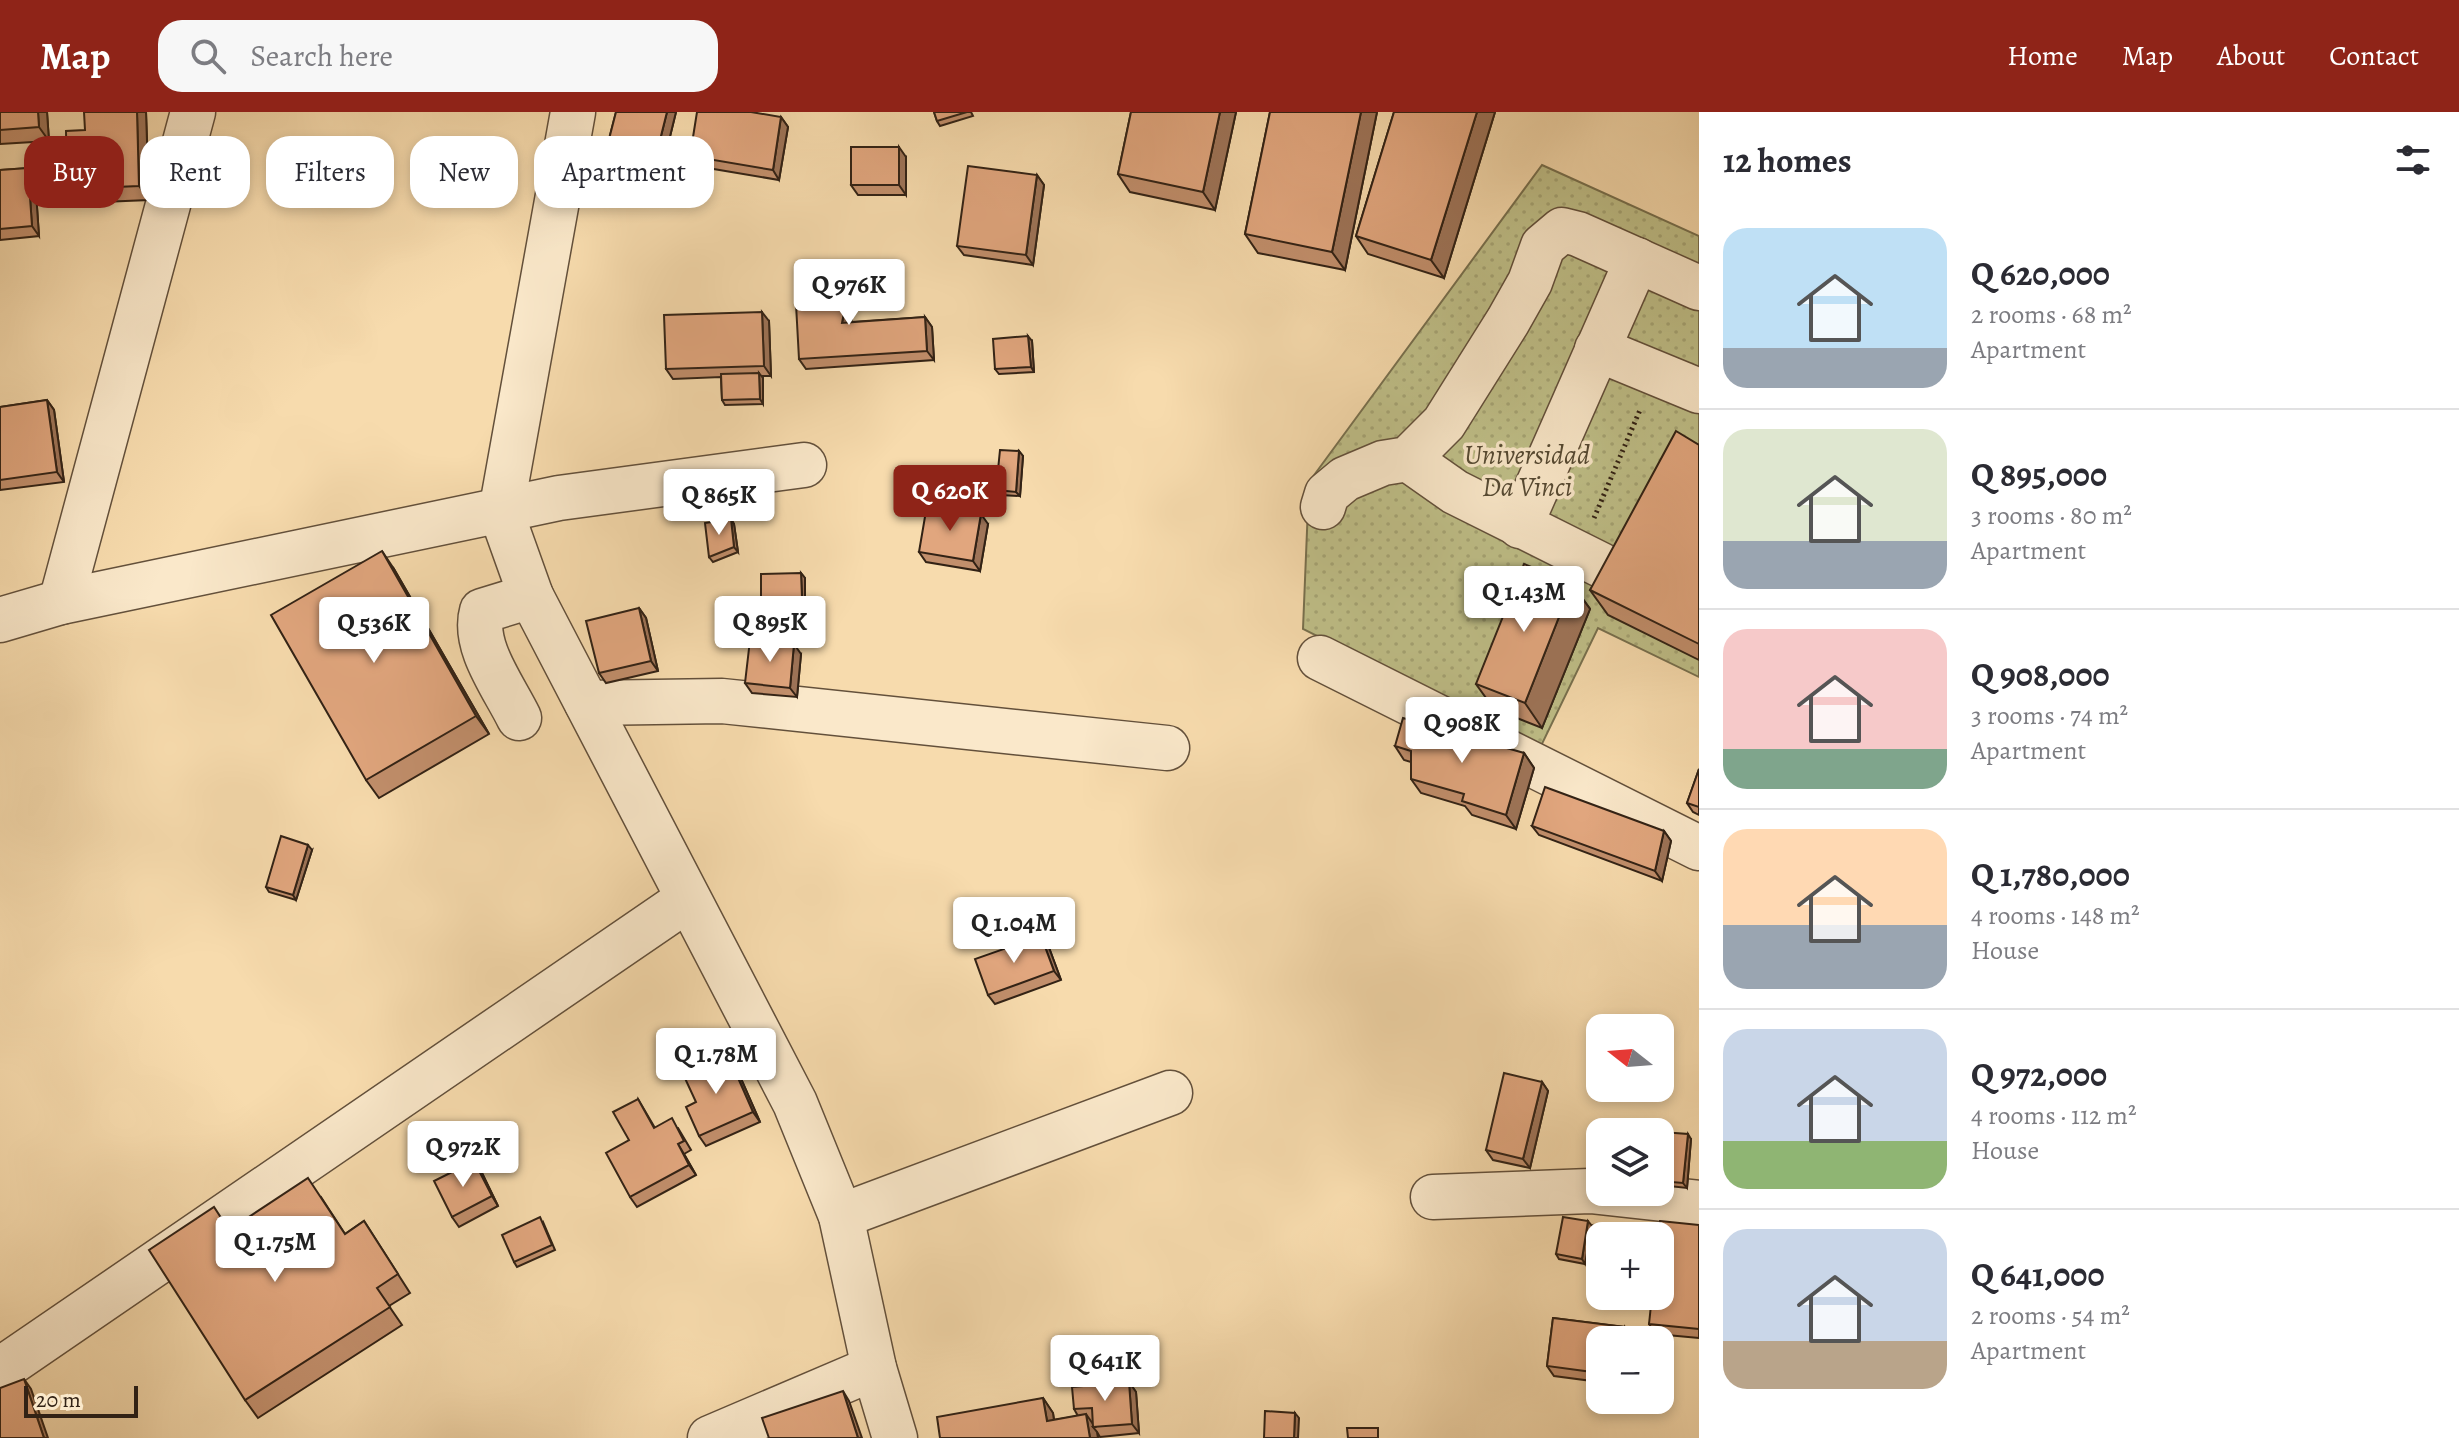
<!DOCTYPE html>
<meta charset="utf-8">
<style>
body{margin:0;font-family:Alegreya,serif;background:#f7f7f7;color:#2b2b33;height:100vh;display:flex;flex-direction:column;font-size:30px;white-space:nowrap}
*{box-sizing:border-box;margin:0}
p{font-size:26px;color:#7c7c81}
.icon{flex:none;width:44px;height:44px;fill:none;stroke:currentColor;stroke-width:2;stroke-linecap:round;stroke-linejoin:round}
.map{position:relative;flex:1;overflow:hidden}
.drawer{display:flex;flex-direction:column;background:#fff;width:760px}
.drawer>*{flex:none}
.hud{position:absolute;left:24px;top:24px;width:760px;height:72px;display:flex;gap:16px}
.needle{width:52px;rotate:287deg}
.controls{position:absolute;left:1586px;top:902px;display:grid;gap:16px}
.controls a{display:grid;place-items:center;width:88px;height:88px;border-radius:16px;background:#fff;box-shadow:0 4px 12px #0003;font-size:40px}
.scale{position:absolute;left:24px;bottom:20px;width:114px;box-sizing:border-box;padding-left:8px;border:4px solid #322215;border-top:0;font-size:22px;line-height:28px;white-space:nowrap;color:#322215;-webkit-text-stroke:6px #fae8ca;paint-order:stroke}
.price{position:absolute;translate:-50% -68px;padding:0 18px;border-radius:8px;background:#fff;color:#222;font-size:26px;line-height:52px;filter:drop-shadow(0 2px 4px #0008)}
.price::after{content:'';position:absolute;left:50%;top:48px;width:24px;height:18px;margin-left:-12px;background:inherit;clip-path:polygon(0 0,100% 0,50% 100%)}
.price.on{background:#8f2418;color:#fff}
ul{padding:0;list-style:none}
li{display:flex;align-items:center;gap:24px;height:200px;padding:0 24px}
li+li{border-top:2px solid #e1e1e2}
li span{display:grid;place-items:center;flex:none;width:224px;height:160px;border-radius:24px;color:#555}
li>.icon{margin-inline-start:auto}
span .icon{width:96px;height:96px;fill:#fffc;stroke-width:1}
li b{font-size:34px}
h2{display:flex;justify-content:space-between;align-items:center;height:96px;padding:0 24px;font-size:34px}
.chip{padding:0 28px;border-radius:24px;background:#fff;box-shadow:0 4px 12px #0003;font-size:28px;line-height:72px}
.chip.on{background:#8f2418;color:#fff}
header{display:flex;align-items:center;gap:48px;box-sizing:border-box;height:112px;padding:0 40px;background:#8f2418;color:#fff}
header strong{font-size:38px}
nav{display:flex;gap:44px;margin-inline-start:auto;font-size:28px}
.search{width:560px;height:72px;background:#f7f7f7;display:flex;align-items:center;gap:20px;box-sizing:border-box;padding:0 28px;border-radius:24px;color:#7c7c81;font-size:30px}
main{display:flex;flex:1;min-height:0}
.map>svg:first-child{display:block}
</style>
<header>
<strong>Map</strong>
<div class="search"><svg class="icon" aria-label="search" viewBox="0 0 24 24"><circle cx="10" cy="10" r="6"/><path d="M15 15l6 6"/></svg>Search here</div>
<nav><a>Home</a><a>Map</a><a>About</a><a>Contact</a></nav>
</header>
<main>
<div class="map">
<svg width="1699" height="1326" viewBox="0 0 1699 1326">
<defs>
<pattern id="grass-dots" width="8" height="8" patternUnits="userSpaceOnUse" patternTransform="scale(2)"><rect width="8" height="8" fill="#bfbf88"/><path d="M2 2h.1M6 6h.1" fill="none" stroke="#a5a474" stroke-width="1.8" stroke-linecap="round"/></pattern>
</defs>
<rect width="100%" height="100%" fill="#f7dbad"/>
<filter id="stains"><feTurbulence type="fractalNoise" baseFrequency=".0025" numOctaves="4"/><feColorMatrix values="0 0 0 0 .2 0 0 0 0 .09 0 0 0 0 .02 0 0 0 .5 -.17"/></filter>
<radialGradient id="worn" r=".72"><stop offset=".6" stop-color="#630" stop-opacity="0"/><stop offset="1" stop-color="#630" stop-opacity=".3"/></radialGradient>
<path fill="url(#grass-dots)" stroke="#78704e" stroke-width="2" d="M1542,53L1699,124V565L1598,516L1540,636L1303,517L1309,370Z"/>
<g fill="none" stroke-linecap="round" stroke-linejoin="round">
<defs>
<g id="minor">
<path d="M573,0L501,400L531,484L795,991L841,1104L874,1256L895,1326"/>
<path d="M1597,237L1699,279"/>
<path d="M1408,347L1455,380L1601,453"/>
<path d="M1323,395L1327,382L1345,367L1383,351L1408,347L1444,311L1508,209L1530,170L1543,134L1562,118L1578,122L1699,176"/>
<path d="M1520,414L1637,148"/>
<path d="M61,490L193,0"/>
<path d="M0,508L61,490L559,386L804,353"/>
<path d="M1320,546L1699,736"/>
<path d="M587,591L722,589L1167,636"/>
<path d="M519,606C504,575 472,534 482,499L531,484"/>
<path d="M1433,1085L1590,1079L1699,1091"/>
<path d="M841,1104L1170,981"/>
<path d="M0,1258L688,787"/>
<path d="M710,1326L874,1256"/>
</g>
</defs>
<use href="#minor" stroke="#63503b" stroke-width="47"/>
<path stroke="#322215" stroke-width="5" stroke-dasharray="2 4" stroke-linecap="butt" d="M1594,406L1640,298"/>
<use href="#minor" stroke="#fae8ca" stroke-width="44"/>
</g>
<g fill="#c28f6c" stroke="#322215" stroke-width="2">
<path d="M0,0H47L49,29L0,32Z"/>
<path d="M146,0L149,88L77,91L67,77L85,18Z"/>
<path d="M616,0H676L663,53L615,41L608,31Z"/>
<path d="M934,0H971L973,4L940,14L937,9Z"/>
<path d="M1131,0H1236L1215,98L1130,80L1118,62Z"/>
<path d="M1270,0H1377L1345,158L1258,141L1245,122Z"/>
<path d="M1394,0H1495L1444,166L1368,142L1356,124Z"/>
<path d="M781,5L788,15L779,68L696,54L690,44Z"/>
<path d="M906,45V83H858L851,73Z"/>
<path d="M28,56L35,66L39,124L0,128V58Z"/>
<path d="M638,56L641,61L635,89L612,84L608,79Z"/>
<path d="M1037,63L1044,73L1033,153L964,143L957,134Z"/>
<path d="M857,180L851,210L925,205L932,215L934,248L806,257L799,247Z"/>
<path d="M769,209L771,264H762L763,266V292L725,293L722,288L721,265L673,267L666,257Z"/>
<path d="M1032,229L1034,260L999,262L995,257Z"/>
<path d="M47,288L54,298L64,370L0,378V295Z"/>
<path d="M1699,333V548L1608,503L1590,478Z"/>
<path d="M1019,339L1023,344L1020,384L1000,383L996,378Z"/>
<path d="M731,407L734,412L738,440L713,450L709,445Z"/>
<path d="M988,412L980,459L926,450L919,440Z"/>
<path d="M394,457L489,622L379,686L366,668Z"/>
<path d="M801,461L805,466V490L765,491L761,486Z"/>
<path d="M1572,472L1590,497L1542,616L1494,597L1476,572Z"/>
<path d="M639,496L646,506L658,559L606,571L599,561Z"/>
<path d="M801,542L797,585L752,581L745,571Z"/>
<path d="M1395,634L1524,641L1534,656L1516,717L1472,703L1465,694L1421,681L1411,667V650L1404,648Z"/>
<path d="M1699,657V703L1693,700L1687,691Z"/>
<path d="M1532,714L1664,719L1671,729L1662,769L1539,723Z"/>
<path d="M312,738L296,788L269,780L266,775Z"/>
<path d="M1041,824L1048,833L1061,868L995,892L988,883Z"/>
<path d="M735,953L760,1010L706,1034L699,1024L696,990Z"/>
<path d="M1542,970L1548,979L1530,1056L1493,1048L1486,1038Z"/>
<path d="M638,987L655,1016H678L691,1038L684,1042L696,1063L637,1095L630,1085L629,1028Z"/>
<path d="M1691,1027L1687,1076L1660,1073V1029Z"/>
<path d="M481,1059L498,1094L459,1115L452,1105Z"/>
<path d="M321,1085L345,1122L364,1109L410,1181L389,1194L402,1213L258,1306L245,1288L229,1117Z"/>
<path d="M543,1110L555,1138L517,1155L514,1150Z"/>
<path d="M1699,1113V1226L1656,1222L1649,1212Z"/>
<path d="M1592,1114L1585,1152L1559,1147L1556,1142Z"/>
<path d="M1553,1206L1625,1215L1632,1225V1228H1600V1270L1554,1264L1547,1254Z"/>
<path d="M1129,1270L1136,1280L1139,1321L1100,1325L1097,1320L1098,1326H940L1043,1286L1053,1301L1054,1308L1078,1304L1074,1297Z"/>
</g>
<g fill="#9e7458" stroke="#322215" stroke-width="2">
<path d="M38,0H47L49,29L39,15Z"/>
<path d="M137,0H146L149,88L139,74Z"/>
<path d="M667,0H676L663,53L656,44Z"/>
<path d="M1220,0H1236L1215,98L1203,80Z"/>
<path d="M1361,0H1377L1345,158L1332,140Z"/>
<path d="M1477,0H1495L1444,166L1431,148Z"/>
<path d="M781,5L788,15L779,68L773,58Z"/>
<path d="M899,35L906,45V83L899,73Z"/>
<path d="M28,56L35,66L39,124L32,114Z"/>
<path d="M638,56L641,61L635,89L631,84Z"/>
<path d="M1037,63L1044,73L1033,153L1026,143Z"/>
<path d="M850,170L857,180L849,220L842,211Z"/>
<path d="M762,200L769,209L771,264L764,254Z"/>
<path d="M925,205L932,215L934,248L927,239Z"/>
<path d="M1028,224L1032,229L1034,260L1031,255Z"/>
<path d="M759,261L763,266V292L760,287Z"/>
<path d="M47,288L54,298L64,370L57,360Z"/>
<path d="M1019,339L1023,344L1020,384L1016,380Z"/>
<path d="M981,402L988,412L980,459L973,449Z"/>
<path d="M731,407L734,412L738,440L734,435Z"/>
<path d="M382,439L394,457L489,622L476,604Z"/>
<path d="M801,461L805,466V490L802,485Z"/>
<path d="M1572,472L1590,497L1542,616L1525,591Z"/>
<path d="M639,496L646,506L658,559L651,549Z"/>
<path d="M794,532L801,542L797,585L790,576Z"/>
<path d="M1524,641L1534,656L1516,717L1506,703Z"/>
<path d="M1664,719L1671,729L1662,769L1655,759Z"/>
<path d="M308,733L312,738L296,788L293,783Z"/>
<path d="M1041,824L1048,833L1061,868L1054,859Z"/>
<path d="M728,943L735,953L760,1010L753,1000Z"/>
<path d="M1542,970L1548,979L1530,1056L1523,1047Z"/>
<path d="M1688,1022L1691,1027L1687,1076L1683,1071Z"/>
<path d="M678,1032L684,1042L696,1063L689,1053Z"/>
<path d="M474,1049L481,1059L498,1094L492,1084Z"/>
<path d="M1588,1109L1592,1114L1585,1152L1582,1147Z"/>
<path d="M1625,1215L1632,1225V1228H1624Z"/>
<path d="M24,1267L31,1277L48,1326H44Z"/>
<path d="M1129,1270L1136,1280L1139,1321L1132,1312Z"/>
<path d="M843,1279L849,1289L862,1326H858Z"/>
<path d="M1043,1286L1053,1301L1056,1323L1047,1309Z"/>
<path d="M1295,1301L1299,1306L1298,1326H1294Z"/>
<path d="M1086,1302L1095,1315H1093L1097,1320L1098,1326H1090Z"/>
</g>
<g fill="#e1a67e" stroke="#322215" stroke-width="2">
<path d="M0,0H38L39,15L0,18Z"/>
<path d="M84,0H137L139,74L67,77L66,19L85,18Z"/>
<path d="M616,0H667L656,44L608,31Z"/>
<path d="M697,0H751L781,5L773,58L690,44Z"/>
<path d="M934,0H967L937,9Z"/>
<path d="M1131,0H1220L1203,80L1118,62Z"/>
<path d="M1270,0H1361L1332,140L1245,122Z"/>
<path d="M1394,0H1477L1431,148L1356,124Z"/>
<rect x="851" y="35" width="48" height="38"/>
<path d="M614,51L638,56L631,84L608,79Z"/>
<path d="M968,54L1037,63L1026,143L957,134Z"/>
<path d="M28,56L32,114L0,117V58Z"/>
<path d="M850,170L842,211L925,205L927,239L799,247L795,174Z"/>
<path d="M762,200L764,254L666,257L664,203Z"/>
<path d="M1028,224L1031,255L995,257L993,227Z"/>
<path d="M759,261L760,287L722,288L721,262Z"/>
<path d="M47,288L57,360L0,368V295Z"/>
<path d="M1676,319L1699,333V532L1590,478Z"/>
<path d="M1000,338L1019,339L1016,380L996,378Z"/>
<path d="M927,393L981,402L973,449L919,440Z"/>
<path d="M731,407L734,435L709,445L705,411Z"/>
<path d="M382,439L476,604L366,668L271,503Z"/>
<path d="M1524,452L1572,472L1525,591L1476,572Z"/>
<path d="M801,461L802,485L761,486V462Z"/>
<path d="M639,496L651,549L599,561L586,509Z"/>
<path d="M750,528L794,532L790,576L745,571Z"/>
<path d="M1403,606L1524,641L1506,703L1462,689L1464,682L1411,667V639L1395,634Z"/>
<path d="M1699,657V695L1687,691Z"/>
<path d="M1545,675L1664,719L1655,759L1532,714Z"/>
<path d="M281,724L308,733L293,783L266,775Z"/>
<path d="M1041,824L1054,859L988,883L975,847Z"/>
<path d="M728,943L753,1000L699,1024L686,995L696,990L683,962Z"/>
<path d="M1504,961L1542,970L1523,1047L1486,1038Z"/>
<path d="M638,987L654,1016L672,1006L684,1029L678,1032L689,1053L630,1085L606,1041L629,1028L613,1000Z"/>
<path d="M1617,1016L1630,1020H1616Z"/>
<path d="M1661,1020L1688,1022L1683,1071L1660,1069Z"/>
<path d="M474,1049L492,1084L452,1105L434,1069Z"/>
<path d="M308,1066L345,1122L364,1109L398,1162L377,1176L390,1195L245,1288L149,1138L214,1095L229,1118Z"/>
<path d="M540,1105L552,1133L514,1150L502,1123Z"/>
<path d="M1563,1105L1588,1109L1582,1147L1556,1142Z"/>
<path d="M1660,1109L1699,1113V1217L1649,1212L1652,1184H1660V1124H1658Z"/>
<path d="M1553,1206L1625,1215L1624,1228H1600V1261L1547,1254Z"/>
<path d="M24,1267L44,1326H0V1276Z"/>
<path d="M1129,1270L1132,1312L1093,1315L1092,1296L1074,1297L1072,1275Z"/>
<path d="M843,1279L858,1326H769L762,1306Z"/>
<path d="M1043,1286L1047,1309L1086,1302L1090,1326H940L937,1305Z"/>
<path d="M1265,1299L1295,1301L1294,1326H1264Z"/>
<path d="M1347,1316H1378V1326H1348Z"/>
</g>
<g text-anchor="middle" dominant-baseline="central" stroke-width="7" stroke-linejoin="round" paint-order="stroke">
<g font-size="28" font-style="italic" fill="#554932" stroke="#fae8ca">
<text x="1527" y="343">Universidad<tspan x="1527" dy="32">Da Vinci</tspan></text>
</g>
</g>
<rect width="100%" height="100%" filter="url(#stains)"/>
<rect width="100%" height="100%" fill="url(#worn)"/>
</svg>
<div class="controls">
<a><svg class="needle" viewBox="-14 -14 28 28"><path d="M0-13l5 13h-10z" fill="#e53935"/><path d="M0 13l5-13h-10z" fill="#7c7c81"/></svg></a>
<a><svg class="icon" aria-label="layers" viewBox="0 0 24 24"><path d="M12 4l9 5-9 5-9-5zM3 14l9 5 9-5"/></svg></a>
<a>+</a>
<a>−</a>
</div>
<div class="scale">20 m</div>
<b class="price" style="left:849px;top:215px">Q 976K</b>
<b class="price on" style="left:950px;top:421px">Q 620K</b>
<b class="price" style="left:719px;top:425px">Q 865K</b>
<b class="price" style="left:1524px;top:522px">Q 1.43M</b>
<b class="price" style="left:770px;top:552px">Q 895K</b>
<b class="price" style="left:374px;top:553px">Q 536K</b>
<b class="price" style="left:1462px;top:653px">Q 908K</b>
<b class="price" style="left:1014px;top:853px">Q 1.04M</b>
<b class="price" style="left:716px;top:984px">Q 1.78M</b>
<b class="price" style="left:463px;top:1077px">Q 972K</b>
<b class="price" style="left:275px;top:1172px">Q 1.75M</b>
<b class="price" style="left:1105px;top:1291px">Q 641K</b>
<div class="hud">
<a class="chip on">Buy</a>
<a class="chip">Rent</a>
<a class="chip">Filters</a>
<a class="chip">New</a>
<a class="chip">Apartment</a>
</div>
</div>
<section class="drawer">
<h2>12 homes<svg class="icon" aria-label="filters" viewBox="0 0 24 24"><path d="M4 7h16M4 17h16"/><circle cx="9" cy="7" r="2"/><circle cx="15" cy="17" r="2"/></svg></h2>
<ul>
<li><span style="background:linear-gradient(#bfe0f5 75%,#9aa5b1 0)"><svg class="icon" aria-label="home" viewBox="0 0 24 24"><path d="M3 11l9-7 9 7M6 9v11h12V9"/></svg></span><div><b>Q 620,000</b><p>2 rooms · 68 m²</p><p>Apartment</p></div></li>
<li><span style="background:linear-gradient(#dfe7d0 70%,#9aa5b1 0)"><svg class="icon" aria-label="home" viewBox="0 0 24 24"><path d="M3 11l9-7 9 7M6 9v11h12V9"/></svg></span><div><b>Q 895,000</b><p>3 rooms · 80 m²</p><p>Apartment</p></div></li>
<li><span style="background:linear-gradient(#f6c9c9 75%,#7fa58c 0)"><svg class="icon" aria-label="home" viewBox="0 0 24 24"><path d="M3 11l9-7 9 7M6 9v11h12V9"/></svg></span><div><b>Q 908,000</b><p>3 rooms · 74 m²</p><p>Apartment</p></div></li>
<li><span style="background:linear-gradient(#ffd9b3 60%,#9aa5b1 0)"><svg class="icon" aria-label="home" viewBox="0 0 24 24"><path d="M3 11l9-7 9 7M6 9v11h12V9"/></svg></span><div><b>Q 1,780,000</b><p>4 rooms · 148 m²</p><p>House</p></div></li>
<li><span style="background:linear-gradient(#c9d6e8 70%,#8fb573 0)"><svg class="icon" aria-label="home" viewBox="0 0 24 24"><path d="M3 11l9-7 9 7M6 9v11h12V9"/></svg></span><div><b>Q 972,000</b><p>4 rooms · 112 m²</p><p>House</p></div></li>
<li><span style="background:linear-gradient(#c9d6e8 70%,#b9a48a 0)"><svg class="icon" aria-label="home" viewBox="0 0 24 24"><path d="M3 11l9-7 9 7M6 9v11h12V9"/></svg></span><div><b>Q 641,000</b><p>2 rooms · 54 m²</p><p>Apartment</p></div></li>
</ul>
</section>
</main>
